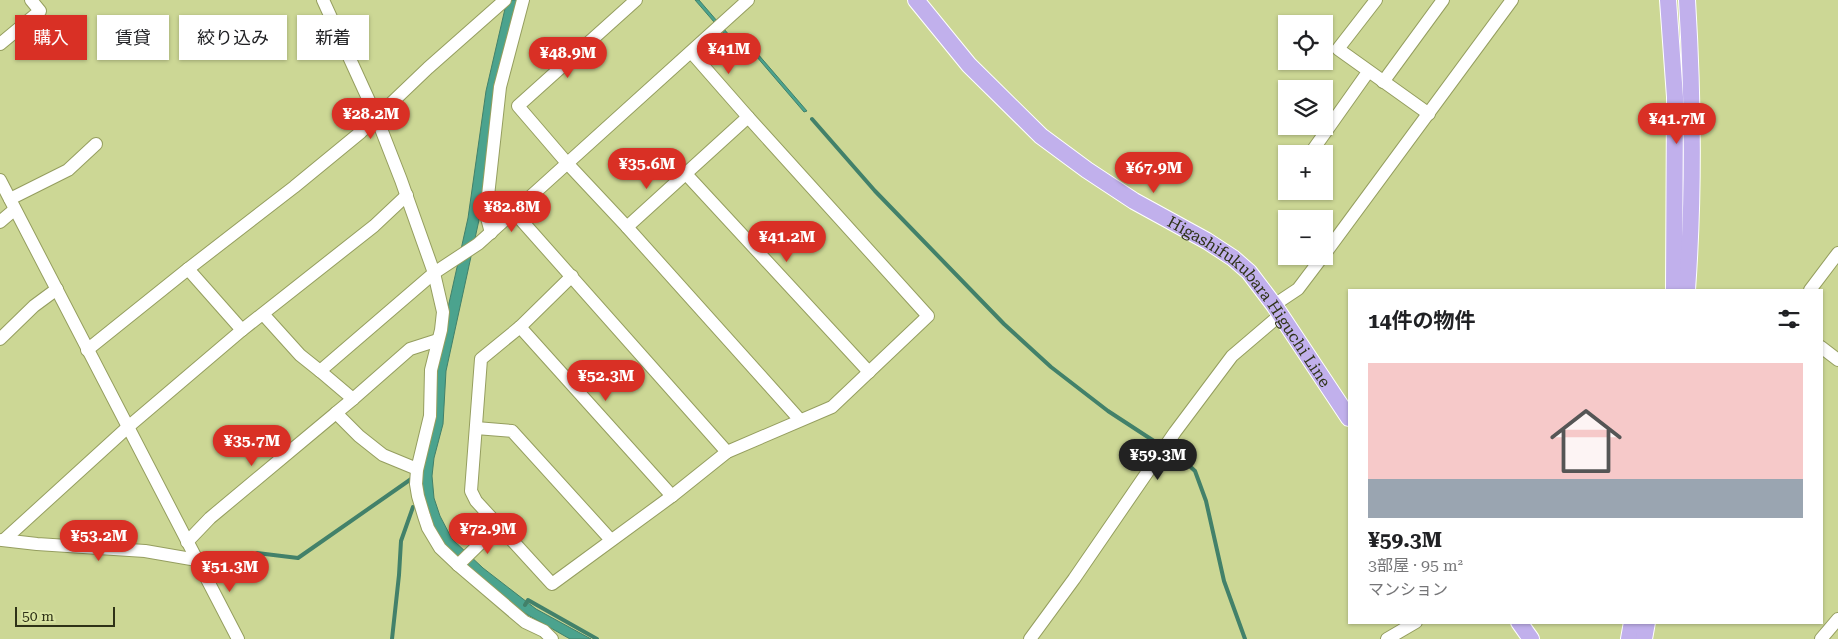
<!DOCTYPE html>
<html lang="ja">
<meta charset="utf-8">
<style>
body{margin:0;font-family:"Roboto Serif","Noto Sans JP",serif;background:#f6f6f6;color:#202124;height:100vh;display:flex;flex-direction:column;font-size:19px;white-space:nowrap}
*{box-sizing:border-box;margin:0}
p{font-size:16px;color:#757577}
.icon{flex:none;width:28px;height:28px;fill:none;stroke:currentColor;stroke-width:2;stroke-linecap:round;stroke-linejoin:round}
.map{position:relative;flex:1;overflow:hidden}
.details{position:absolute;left:1348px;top:289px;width:475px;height:335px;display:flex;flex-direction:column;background:#fff;border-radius:0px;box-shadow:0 1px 4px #0004}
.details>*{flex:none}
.top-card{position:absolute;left:15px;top:15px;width:475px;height:45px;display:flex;gap:10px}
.tools{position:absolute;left:1278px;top:15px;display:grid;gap:10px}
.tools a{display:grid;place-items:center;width:55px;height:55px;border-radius:0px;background:#fff;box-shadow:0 1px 4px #0004;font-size:25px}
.scale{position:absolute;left:15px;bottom:12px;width:100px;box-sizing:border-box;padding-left:5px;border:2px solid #2e3217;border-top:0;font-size:14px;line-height:18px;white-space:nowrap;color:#2e3217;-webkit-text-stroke:4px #d9e4a2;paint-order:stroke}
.price{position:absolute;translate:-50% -42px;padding:0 11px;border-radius:18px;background:#d93025;color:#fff;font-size:16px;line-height:32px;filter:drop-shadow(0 1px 2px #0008)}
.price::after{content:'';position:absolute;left:50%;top:30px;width:15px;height:11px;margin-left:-8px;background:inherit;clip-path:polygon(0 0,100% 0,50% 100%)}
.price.on{background:#222;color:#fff}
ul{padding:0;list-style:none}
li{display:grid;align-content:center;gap:10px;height:265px;padding:0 20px}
li span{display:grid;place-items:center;height:155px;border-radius:0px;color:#555}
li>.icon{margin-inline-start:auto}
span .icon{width:90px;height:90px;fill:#fffc;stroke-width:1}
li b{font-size:21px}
h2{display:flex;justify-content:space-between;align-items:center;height:60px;padding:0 20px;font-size:21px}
.chip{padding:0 18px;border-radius:0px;background:#fff;box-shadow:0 1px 4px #0004;font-size:18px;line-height:45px}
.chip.on{background:#d93025;color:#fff}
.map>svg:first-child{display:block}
</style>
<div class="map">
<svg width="1838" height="639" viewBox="0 0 1838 639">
<rect width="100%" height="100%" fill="#ccd795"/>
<g fill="#4ba38e" stroke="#42816a">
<path d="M507,0H518L479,220L446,371L443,424L434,458L432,476L434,498L440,516L452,539L483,568L536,609L591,639H570L521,611L452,554L436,533L427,513L422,487L421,469L443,330L468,218L486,91Z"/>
<path d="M695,0H699L730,36L751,46L807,111L804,112L750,49L727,37Z"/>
</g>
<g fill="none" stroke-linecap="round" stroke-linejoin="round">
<g stroke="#42816a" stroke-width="4">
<path d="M812,119L875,191L1004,324L1051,367L1108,411L1183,460L1195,471L1206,501L1224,581L1245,639"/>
<path d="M257,553L298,558L414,477"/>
<path d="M525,605L528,600L597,639"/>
<path d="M392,639L399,575L401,541L413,507"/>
</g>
<defs>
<g id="minor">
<path d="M323,0L376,116L401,180L434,273L443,312L441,330L431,370L430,416L417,470L416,484L418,496L424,516L428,528L440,548L458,565L525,622L544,631L552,639"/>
<path d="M636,0L518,106L567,163L627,227L800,420"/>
<path d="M1376,0L1338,49L1429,114"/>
<path d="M0,44L40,11L31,0"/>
<path d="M691,52L748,117"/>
<path d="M1383,82L1443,0"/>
<path d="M1310,154L1368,72"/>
<path d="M686,174L869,372"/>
<path d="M0,180L238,639"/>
<path d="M10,199L68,170L96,144"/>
<path d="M514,212L727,452"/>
<path d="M0,222L14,210"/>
<path d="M491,233L486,214L500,87L523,0"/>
<path d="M1324,255L1512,0"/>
<path d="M188,269L294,187L361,132L428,68L505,0"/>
<path d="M572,276L520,327L481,359L471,491L476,501L552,584L672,496L727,452L832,407L928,316L748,117L627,227"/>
<path d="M1810,290L1838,253"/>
<path d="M1274,305L1298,289L1323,256"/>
<path d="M263,314L300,355L320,371L434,273L478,244L748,0"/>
<path d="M520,327L672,496"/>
<path d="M242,330L374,226L407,195"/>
<path d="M0,339L34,306L57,289"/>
<path d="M1821,347L1838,360"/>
<path d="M320,371L353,399L336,413L359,436L383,455L417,469"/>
<path d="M353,399L410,349L438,340"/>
<path d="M476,428L512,431L611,540"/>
<path d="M5,539L128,427L242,330L188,269L87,350"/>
<path d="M2,540L37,544L145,551L197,560"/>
<path d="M187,542L210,518L336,413"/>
<path d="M458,565L499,525"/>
<path d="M1030,639L1074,579L1175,432L1232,356L1280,315"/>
<path d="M1387,639L1416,622"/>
<path d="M1821,639L1838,619"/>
</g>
<g id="major">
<path id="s1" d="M916,0L969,65L1041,136L1087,170L1134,201L1207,241L1233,258L1249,272L1274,305L1349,418"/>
<path d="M1668,0L1675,97L1674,290"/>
<path d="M1687,290C1694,193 1693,97 1687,0"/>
<path d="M1519,622L1531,639"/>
<path d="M1629,639L1632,622"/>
<path d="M1644,639L1647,622"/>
</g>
</defs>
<use href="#minor" stroke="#959e5f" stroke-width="14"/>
<use href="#major" stroke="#fff" stroke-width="18"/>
<use href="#minor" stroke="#fff" stroke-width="12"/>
<use href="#major" stroke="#c1b0ec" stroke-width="16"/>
</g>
<g text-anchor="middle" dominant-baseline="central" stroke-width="4" stroke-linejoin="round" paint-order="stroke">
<g font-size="16" fill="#2e3217" stroke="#d9e4a2">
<text stroke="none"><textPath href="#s1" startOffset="455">Higashifukubara Higuchi Line</textPath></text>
</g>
</g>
</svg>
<div class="tools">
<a><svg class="icon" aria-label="locate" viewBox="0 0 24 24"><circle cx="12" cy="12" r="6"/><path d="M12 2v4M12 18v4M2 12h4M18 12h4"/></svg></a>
<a><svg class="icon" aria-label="layers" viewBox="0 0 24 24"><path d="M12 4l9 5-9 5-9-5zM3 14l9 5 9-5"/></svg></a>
<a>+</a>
<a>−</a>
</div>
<div class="scale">50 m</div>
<b class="price" style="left:729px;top:75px">¥41M</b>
<b class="price" style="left:568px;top:79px">¥48.9M</b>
<b class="price" style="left:371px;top:140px">¥28.2M</b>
<b class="price" style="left:1677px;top:145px">¥41.7M</b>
<b class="price" style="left:647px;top:190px">¥35.6M</b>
<b class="price" style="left:1154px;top:194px">¥67.9M</b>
<b class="price" style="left:512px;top:233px">¥82.8M</b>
<b class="price" style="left:787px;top:263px">¥41.2M</b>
<b class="price" style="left:606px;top:402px">¥52.3M</b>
<b class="price" style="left:252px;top:467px">¥35.7M</b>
<b class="price on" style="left:1158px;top:481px">¥59.3M</b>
<b class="price" style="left:488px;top:555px">¥72.9M</b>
<b class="price" style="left:99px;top:562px">¥53.2M</b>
<b class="price" style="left:230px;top:593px">¥51.3M</b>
<div class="top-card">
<a class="chip on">購入</a>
<a class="chip">賃貸</a>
<a class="chip">絞り込み</a>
<a class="chip">新着</a>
</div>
<section class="details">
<h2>14件の物件<svg class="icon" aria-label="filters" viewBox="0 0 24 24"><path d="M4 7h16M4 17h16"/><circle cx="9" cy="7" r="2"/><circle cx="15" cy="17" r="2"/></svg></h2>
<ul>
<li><span style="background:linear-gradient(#f6c9c9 75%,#9aa5b1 0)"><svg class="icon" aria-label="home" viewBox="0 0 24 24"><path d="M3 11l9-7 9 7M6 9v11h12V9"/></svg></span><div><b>¥59.3M</b><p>3部屋 · 95 m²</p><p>マンション</p></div></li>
</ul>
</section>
</div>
